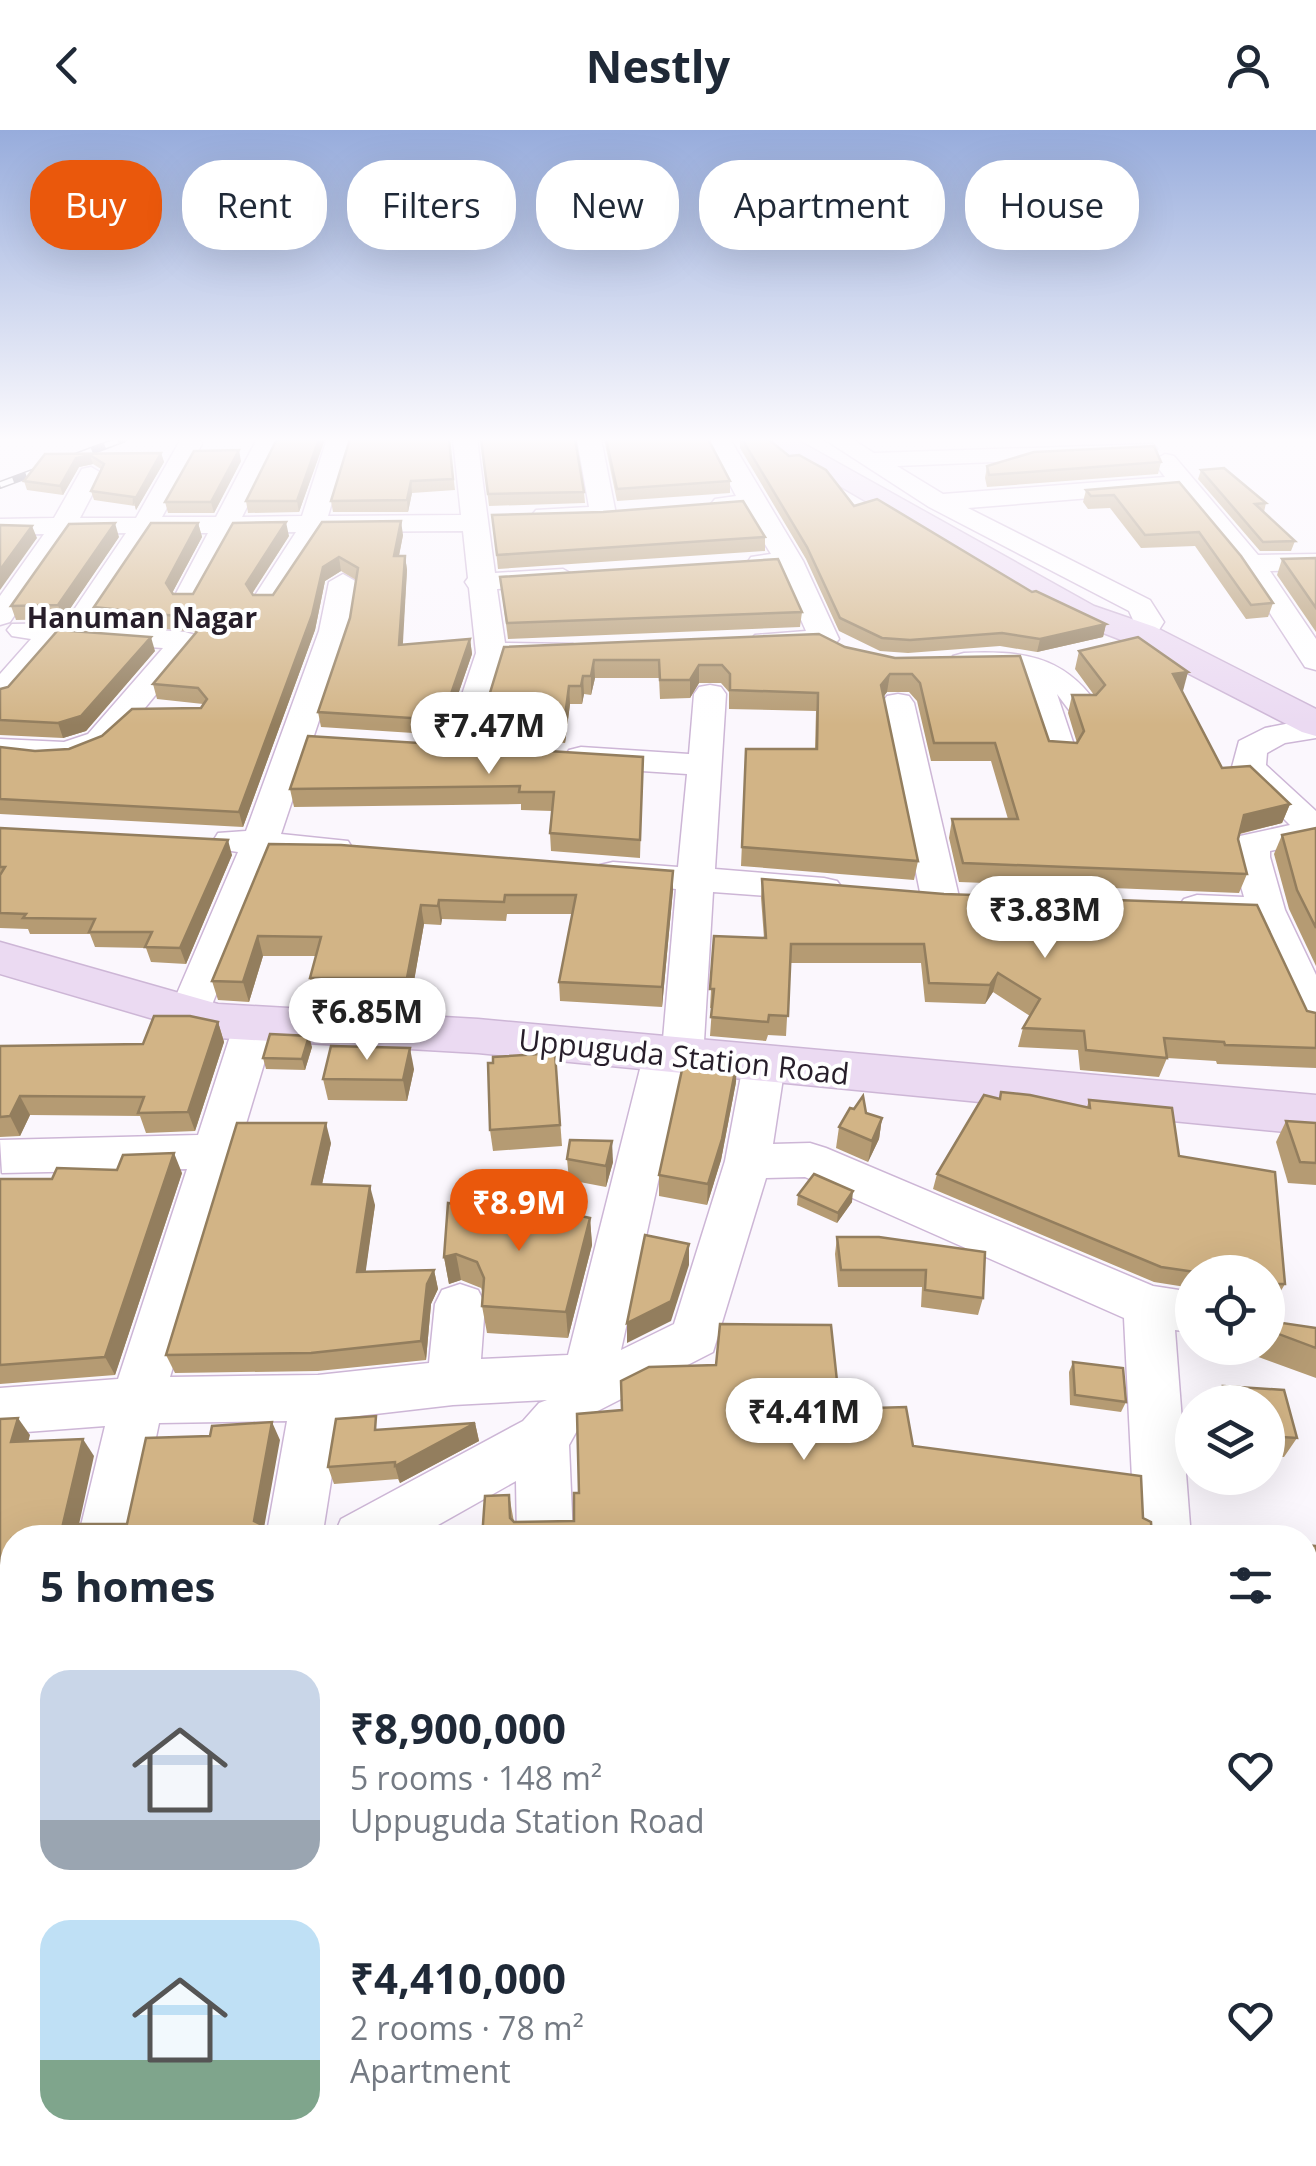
<!DOCTYPE html>
<meta charset="utf-8">
<style>
body{margin:0;font-family:"Open Sans",sans-serif;background:#f6f6f7;color:#1f2937;height:100vh;display:flex;flex-direction:column;font-size:38px;white-space:nowrap}
*{box-sizing:border-box;margin:0}
p{font-size:32px;color:#747a83}
.icon{flex:none;width:55px;height:55px;fill:none;stroke:currentColor;stroke-width:2;stroke-linecap:round;stroke-linejoin:round}
.map{position:relative;flex:1;overflow:hidden}
.panel{position:absolute;left:0px;top:1395px;width:1318px;height:642px;display:flex;flex-direction:column;background:#fff;border-radius:40px 40px 0 0;box-shadow:0 10px 40px #0002}
.panel>*{flex:none}
.guide{position:absolute;left:30px;top:30px;width:1258px;height:90px;display:flex;gap:20px}
.fabs{position:absolute;left:1175px;top:1125px;display:grid;gap:20px}
.fabs a{display:grid;place-items:center;width:110px;height:110px;border-radius:50%;background:#fff;box-shadow:0 10px 40px #0002;font-size:50px}
.price{position:absolute;translate:-50% -85px;padding:0 22px;border-radius:35px;background:#fff;color:#222;font-size:32px;line-height:65px;filter:drop-shadow(0 2px 5px #0008)}
.price::after{content:'';position:absolute;left:50%;top:60px;width:30px;height:22px;margin-left:-15px;background:inherit;clip-path:polygon(0 0,100% 0,50% 100%)}
.price.selected{background:#ea580c;color:#fff}
ul{padding:0;list-style:none}
li{display:flex;align-items:center;gap:30px;height:250px;padding:0 40px}
li span{display:grid;place-items:center;flex:none;width:280px;height:200px;border-radius:30px;color:#555}
li>.icon{margin-inline-start:auto}
span .icon{width:120px;height:120px;fill:#fffc;stroke-width:1}
li b{font-size:42px}
h2{display:flex;justify-content:space-between;align-items:center;height:120px;padding:0 40px;font-size:42px}
.chip{padding:0 35px;border-radius:40px;background:#fff;box-shadow:0 10px 40px #0002;font-size:35px;line-height:90px}
.chip.selected{background:#ea580c;color:#fff}
header{display:flex;justify-content:space-between;align-items:center;height:130px;padding:0 40px;background:#fff;font-size:45px;font-weight:700}
.map>svg:first-child{display:block}
</style>
<header><svg class="icon" aria-label="back" viewBox="0 0 24 24"><path d="M15 5l-7 7 7 7"/></svg>Nestly<svg class="icon" aria-label="person" viewBox="0 0 24 24"><circle cx="12" cy="8" r="4"/><path d="M4 21q1-7 8-7t8 7"/></svg></header>
<div class="map">
<svg width="1316" height="2036" viewBox="0 0 1316 2036">
<rect width="100%" height="100%" fill="#fbf7fd"/>
<g fill="none" stroke-linecap="round" stroke-linejoin="round">
<defs>
<g id="street">
<path d="M181,309H199L202,314L162,387H216L257,309H281L242,387L302,386L327,309H351L328,386L461,385L453,309H477L495,443L563,439L577,447L563,455L497,459L505,513L573,514L577,520L573,526L503,531L476,618L472,625H448L444,618L476,523L469,458L465,452L468,448L463,401L322,402L276,476H256L252,470L296,402L234,403L201,469L197,475H177L173,469L208,403H153L92,495L185,502L195,505L200,511L112,618L64,632L0,629V609L64,612L88,604L163,518L61,511L11,570L0,572V544L31,509L12,506L7,500L12,494L65,493L126,403L71,404L10,492L0,495V466L44,404L0,405V389L54,388L82,339L91,337L103,344L80,388H136Z"/>
<path d="M577,309H601L616,384L603,392L536,390L532,385L536,380L589,377Z"/>
<path d="M706,309H730L803,431L839,509L834,515L765,520L755,517L750,511L755,505L806,501L779,440L761,441L747,433L751,427L771,424L744,380L724,382L711,374L715,369L736,366Z"/>
<path d="M824,309H852L874,323L1153,314L1157,319L1145,326L897,336L943,364L1165,347L1153,331L1165,324L1174,326L1258,425L1316,424V440L1270,441L1316,509V540L1305,537L1240,437L1177,361L968,378L1150,470L1164,492L1152,511H1132L1127,505L1134,492L1129,481L929,377Z"/>
<path d="M343,444L357,452L349,501L281,704L348,711L353,719L348,727L335,730L273,725L209,882L203,892L189,896L175,892L169,882L238,722L218,719L213,711L218,703L246,701L319,501L329,452Z"/>
<path d="M964,523C1019,521 1062,524 1096,573L1091,580H1069L1057,564L1076,621L1072,628H1048L1044,621L1019,542L953,538L949,532L953,526Z"/>
<path d="M710,555L721,557L726,564L715,739L824,748L837,751L843,759L837,767L824,770L713,762L703,928L697,938L682,943L621,1220L674,1194L725,1031L743,935L749,924L764,920L779,924L785,935L773,1014L810,1013L826,1018L1153,1156L1192,1162V1202L1175,1200L1191,1408H1135L1124,1188L805,1047L766,1048L713,1222L584,1288L569,1315L573,1408H517L516,1351L415,1408H333L341,1389L523,1291L539,1273L547,1270L453,1275L341,1288L322,1408H266L287,1291L159,1293L135,1408H78L105,1296L0,1304V1258L118,1249L187,1039L2,1043L0,1010L198,1005L234,894L240,884L255,880L270,884L276,894L170,1247L318,1245L429,1233L435,1174L442,1160L460,1154L478,1160L485,1174L481,1229L568,1225L644,923L650,913L663,909L676,759L600,751L595,743L600,735L613,732L678,737L687,644L581,637L569,634L564,627L569,620L581,617L689,624L694,564L699,557Z"/>
<path d="M898,564L909,566L914,573L959,767L953,775L940,779L927,775L921,767L882,573L887,566Z"/>
<path d="M1316,588V608L1285,613L1267,623L1266,635L1316,681V711L1270,721V727L1285,780L1316,845V902L1301,898L1295,888L1252,791L1184,785L1178,777L1184,769L1197,765L1244,767C1239,748 1228,724 1240,706L1290,695L1232,637L1239,611L1265,598Z"/>
<path d="M1305,1508L1316,1509V1569L1305,1568Z"/>
<path d="M213,2025H295L290,2036H208Z"/>
<path d="M1134,2025H1210L1211,2036H1135Z"/>
</g>
<g id="secondary">
<path d="M759,309H795L1094,476L1155,497L1316,579V606L1302,602L1129,513L1070,490Z"/>
<path d="M0,812L218,874L478,889L1316,965V1005L478,923L218,908L0,844Z"/>
</g>
</defs>
<use href="#street" stroke="#cdb6d6" stroke-width="3"/>
<use href="#secondary" stroke="#cdb6d6" stroke-width="3"/>
<use href="#street" fill="#fff" fill-rule="evenodd"/>
<use href="#secondary" fill="#ebdaf2" fill-rule="evenodd"/>
<defs>
<path id="rail" d="M0,355L123,309"/>
</defs>
<use href="#rail" stroke="#635b66" stroke-width="8"/>
<use href="#rail" stroke="#fff" stroke-width="5" stroke-dasharray="14" stroke-linecap="butt"/>
</g>
<g fill="#b59b73">
<path d="M325,309L299,382L248,383L246,371Z"/>
<path d="M449,309L455,360L412,363L408,382H333L331,371Z"/>
<path d="M481,309L584,362L585,373L489,376Z"/>
<path d="M604,309H708L730,351V363L617,371Z"/>
<path d="M740,309H768L854,376L1032,462L1106,494L1103,507L1037,522L1000,516L908,523L880,521L839,501L806,429L740,318Z"/>
<path d="M161,323L164,332L136,380L135,376L94,370L91,361L101,339L93,334L79,337L63,365L27,360L24,351L45,324Z"/>
<path d="M241,331L214,383H168L165,372Z"/>
<path d="M1161,332L1158,344L987,357L985,348L987,336Z"/>
<path d="M1201,340L1266,373L1264,382L1295,411L1291,421H1260L1198,349Z"/>
<path d="M1179,352L1273,473L1268,487L1246,489L1195,416L1141,418L1110,378L1088,379L1083,372L1086,360Z"/>
<path d="M492,385L765,407V421L498,439Z"/>
<path d="M322,392L403,405L399,426H405L407,440L402,515L470,509L472,524L444,605L321,597L318,582L350,488L356,450L341,441L325,451L315,500L243,697L0,684V617L35,621L69,619L201,578L203,574L157,569L153,554L196,502L99,492L94,477L198,393L202,407L172,463L173,464H193L289,406L252,464L253,465H273Z"/>
<path d="M119,407L63,489L16,490L11,476Z"/>
<path d="M1316,428V502L1277,445L1282,429Z"/>
<path d="M500,447L802,482L800,497L508,509Z"/>
<path d="M504,517H845L895,528L1049,611L1077,613L1068,583L1072,565H1094L1075,539L1079,521L1188,542L1181,561L1222,638L1290,674L1282,693L1240,704L1238,709L1247,744L1239,763L959,752L949,708L952,689H1008L991,631H931L917,571L909,562H887L883,567L918,731L914,750L741,736L746,619H815L816,581L729,579V562L721,553H699L690,568L660,569L659,548H595L591,565L584,564L582,574H570L565,613L484,608L482,589Z"/>
<path d="M155,521L86,601L63,608L0,605V559Z"/>
<path d="M643,627L640,728L551,721L550,703L552,681L521,680V674L294,677L290,659Z"/>
<path d="M0,698L232,725L186,834L151,832L146,818L95,817L90,804H30L28,799L0,798Z"/>
<path d="M1316,698V836L1289,779L1274,724L1282,705Z"/>
<path d="M269,714L673,760L662,877L560,871L559,852L572,784H507L506,791L442,789L441,795L424,794L411,868H315L310,848L316,826H263L249,872L218,870L212,851Z"/>
<path d="M762,749L1316,883V938L1217,934L1216,931L1167,928L1159,947L1080,940L1078,920L1018,917L1023,898L1030,886L993,862L985,874L925,872L921,833H790L786,906L768,905L766,911L710,906L712,878H710L714,806L764,808L761,768Z"/>
<path d="M218,892L224,912L195,1001L146,1003L140,986L30,985L20,1006L0,1007V916L143,914Z"/>
<path d="M312,917L305,940L266,939L263,928Z"/>
<path d="M555,923L562,1016L493,1021L490,1000Z"/>
<path d="M414,939L407,971L328,970L323,949Z"/>
<path d="M736,952L721,1030L707,1075L659,1066V1045Z"/>
<path d="M1000,969L1087,977L1089,970L1179,1026L1285,1154L1276,1169H1273L1272,1173L1282,1193L1316,1198V1248L1234,1218H1268V1142H1192V1158L1154,1152L933,1059L937,1044Z"/>
<path d="M866,983L882,988L879,1009L868,1032L836,1018L839,997Z"/>
<path d="M1286,991L1316,993V1055L1288,1053L1276,1012Z"/>
<path d="M331,1013L322,1054L375,1075L365,1142L434,1140L438,1159L431,1174L426,1230L318,1241L175,1243L166,1225Z"/>
<path d="M567,1029L613,1032L606,1057L569,1050Z"/>
<path d="M182,1043L115,1245L0,1254V1049H52Z"/>
<path d="M798,1065L852,1072L837,1093L797,1075Z"/>
<path d="M543,1084L590,1088L592,1115L568,1208L487,1203L482,1176L483,1163L481,1158L461,1150L449,1154L444,1127Z"/>
<path d="M837,1107L985,1122L983,1168L978,1185L921,1177L922,1157H838L835,1124Z"/>
<path d="M1073,1232L1126,1272L1121,1282L1070,1275L1069,1242Z"/>
<path d="M1223,1256L1284,1260L1297,1308L1284,1327L1268,1326V1272H1213Z"/>
<path d="M840,1279L913,1316L1143,1388L1152,1408H482L509,1365L514,1392L574,1391L579,1363Z"/>
<path d="M475,1293L479,1311L400,1353L398,1349L334,1354L328,1337L380,1300Z"/>
<path d="M1305,1415L1316,1416V1505H1308L1305,1508Z"/>
<path d="M1305,1558L1316,1559V1706L1305,1705Z"/>
<path d="M941,2025H1148V2030L1176,2036H943Z"/>
<path d="M1260,2025H1305L1316,2036H1262Z"/>
</g>
<g fill="#937e5e">
<path d="M319,309H325L299,382L297,371Z"/>
<path d="M239,320L241,331L214,383L211,372Z"/>
<path d="M161,323L164,332L136,380L134,371Z"/>
<path d="M90,325L93,334L79,337L63,365L60,356L76,328Z"/>
<path d="M411,351L412,363L408,382L407,370Z"/>
<path d="M401,391L403,405L396,440L394,426Z"/>
<path d="M286,392L289,406L249,468L246,454Z"/>
<path d="M115,393L119,407L63,489L58,475Z"/>
<path d="M198,393L202,407L170,467L166,453Z"/>
<path d="M32,396L37,408L0,460V440Z"/>
<path d="M405,426L407,440L402,530L399,515Z"/>
<path d="M339,427L341,441L325,451L315,500L243,697L239,682L323,437Z"/>
<path d="M1106,494L1103,507L1037,522L1040,509Z"/>
<path d="M151,507L155,521L86,601L63,608L58,593Z"/>
<path d="M470,509L472,524L444,605L442,590Z"/>
<path d="M594,530L595,548L591,565V546Z"/>
<path d="M699,535V553L690,568V550Z"/>
<path d="M1188,542L1183,561L1167,563L1173,544Z"/>
<path d="M890,544L887,562L878,574L881,555Z"/>
<path d="M583,546L584,564L582,574L581,556Z"/>
<path d="M569,556L570,574L565,613L564,594Z"/>
<path d="M1290,674L1282,693L1237,704L1244,685Z"/>
<path d="M228,710L232,725L186,834L180,818Z"/>
<path d="M673,741V760L662,877V857Z"/>
<path d="M439,770L442,789L441,795L438,776Z"/>
<path d="M421,775L424,794L411,868L407,848Z"/>
<path d="M258,806L263,826L249,872L243,852Z"/>
<path d="M998,843L993,862L985,874L990,855Z"/>
<path d="M218,892L224,912L195,1001L188,982Z"/>
<path d="M309,906L312,917L305,940L302,929Z"/>
<path d="M410,918L414,939L407,971L403,950Z"/>
<path d="M737,931L736,952L721,1030L707,1075L708,1054Z"/>
<path d="M20,966L30,985L20,1006L10,986Z"/>
<path d="M882,988L879,1009L868,1032L872,1011Z"/>
<path d="M326,993L331,1013L318,1073L312,1054Z"/>
<path d="M612,1011L613,1032L606,1057V1036Z"/>
<path d="M174,1023L182,1043L115,1245L105,1227Z"/>
<path d="M370,1056L375,1075L363,1161L357,1142Z"/>
<path d="M853,1061L852,1072L837,1093L838,1083Z"/>
<path d="M590,1088L592,1115L568,1208L566,1182Z"/>
<path d="M689,1114V1135L671,1191L627,1213V1193Z"/>
<path d="M456,1124L461,1150L449,1154L444,1127Z"/>
<path d="M434,1140L438,1159L431,1174L426,1230L421,1211L427,1154Z"/>
<path d="M18,1288L30,1305L24,1330L11,1312Z"/>
<path d="M272,1292L280,1310L264,1398L268,1408H261L254,1391Z"/>
<path d="M475,1293L479,1311L400,1353L395,1336Z"/>
<path d="M83,1309L94,1326L76,1408L63,1394Z"/>
<path d="M12,1863V1888L0,1899V1875Z"/>
</g>
<g fill="#d2b486" stroke="#937e5e" stroke-width="2.5">
<path d="M277,309H319L297,371H246Z"/>
<path d="M350,309H449L453,349L411,351L407,370L331,371Z"/>
<path d="M481,309H575L584,362L488,364Z"/>
<path d="M606,309H708L730,351L617,359Z"/>
<path d="M742,309H768L789,326L799,325L826,340L854,376L877,369L1032,462L1036,461L1106,494L1040,509L1002,503L910,510L882,508L840,488L807,417Z"/>
<path d="M1154,316L1161,332L989,345L987,336L1034,322Z"/>
<path d="M239,320L211,372H165L194,321Z"/>
<path d="M161,323L134,371V367L91,361L104,334L90,325L76,328L60,356L24,351L45,324Z"/>
<path d="M1224,338L1266,373L1255,374L1295,411L1263,412L1201,340Z"/>
<path d="M1179,352L1241,426L1273,473L1251,475L1199,402L1145,405L1114,365L1091,366L1086,360Z"/>
<path d="M743,371L765,407L497,425L492,385L603,382Z"/>
<path d="M401,391L394,426H405L399,515L470,509L442,590L318,582L350,488L358,438L339,427L323,437L312,485L239,682L0,669V617L35,621L69,619L102,606L132,579L201,578L207,569L198,558L153,554L199,499L194,488L94,477L151,393H198L166,453L173,464H193L233,393L286,392L246,454L253,465H273L322,392Z"/>
<path d="M115,393L58,475L11,476L69,394Z"/>
<path d="M0,395L32,396L0,440Z"/>
<path d="M1316,428V478L1282,429Z"/>
<path d="M778,429L802,482L507,493L500,447Z"/>
<path d="M58,500L151,507L81,586L58,593L0,590V559L8,557Z"/>
<path d="M819,504L845,517L895,528L1020,526L1049,611L1077,613L1084,601L1072,565H1096L1105,555L1079,521L1138,507L1188,542L1173,544L1222,638L1250,636L1290,674L1244,685L1238,709L1247,744L963,733L952,689H1018L995,613H934L920,553L912,544H890L881,555L918,731L742,717L746,619H817L818,563L730,560V544L722,535H699L690,550H660L659,530H594L591,546H583L581,556H569L564,594L482,589L504,517Z"/>
<path d="M308,606L643,627L640,710L550,703L554,662H519L520,656L290,659Z"/>
<path d="M0,698L228,710L180,818L145,817L152,802H89L95,789L23,788L26,784L0,783V745L5,737H0Z"/>
<path d="M1316,698V798L1297,760L1282,705Z"/>
<path d="M269,714L341,715L673,741L662,857L559,852L576,765H505L504,772L439,770L438,776L421,775L407,848H310L321,807L258,806L243,852L212,851Z"/>
<path d="M762,749L944,764L1257,775L1307,881L1316,883V918L1225,915L1224,912L1164,908L1167,928L1086,920L1084,901L1023,898L1040,869L998,843L990,855L929,853L924,814H791L788,886L769,885L768,892L711,887L714,859H710L714,806L766,808Z"/>
<path d="M154,886H190L218,892L188,982L138,983L144,967L20,966L10,986L0,987V916L143,914Z"/>
<path d="M270,904L309,906L302,929L263,928Z"/>
<path d="M331,916L410,918L403,950L323,949Z"/>
<path d="M555,923L560,995L490,1000L488,933H493V927Z"/>
<path d="M685,926L737,931L722,1009L708,1054L659,1045Z"/>
<path d="M1001,962L1030,965L1090,978L1089,970L1172,978L1179,1026L1275,1042L1285,1154H1274L1273,1172L1268,1171V1142H1195L1161,1137L937,1044L984,965L1000,969Z"/>
<path d="M863,966L866,983L882,988L872,1011L839,997L850,978L854,979Z"/>
<path d="M1286,991L1316,993V1033L1300,1032Z"/>
<path d="M237,993H326L312,1054L370,1056L357,1142L434,1140L427,1154L421,1211L311,1223L166,1225Z"/>
<path d="M570,1010L612,1011L606,1036L567,1029Z"/>
<path d="M174,1023L105,1227L0,1235V1049H52L57,1038L117,1040L123,1025Z"/>
<path d="M814,1044L853,1061L838,1083L798,1065Z"/>
<path d="M448,1073L543,1084L544,1078L590,1088L566,1182L482,1176L484,1148L477,1132L456,1124L444,1127Z"/>
<path d="M645,1105L689,1114L671,1171L627,1193Z"/>
<path d="M837,1107H879L985,1122L983,1168L925,1160L926,1140H841Z"/>
<path d="M1268,1172L1279,1175L1282,1193L1316,1198V1218L1268,1200Z"/>
<path d="M720,1194L831,1195L840,1279L906,1277L913,1316L1141,1346L1143,1388L1151,1392L1152,1408H664L663,1397L556,1408H482L485,1366L509,1365L510,1388L514,1392L574,1391V1363H579L577,1284L622,1280L621,1251L649,1237L716,1235Z"/>
<path d="M1073,1232L1123,1238L1126,1272L1075,1265Z"/>
<path d="M1223,1256L1284,1260L1297,1308L1268,1306V1272H1227Z"/>
<path d="M376,1286L375,1300L475,1293L395,1336V1332L328,1337L336,1289Z"/>
<path d="M18,1288L11,1312L83,1309L63,1394H127L146,1308L210,1306L212,1296L272,1292L254,1391L262,1395L261,1408H12V1863L0,1875V1589L4,1586L0,1579L2,1477L0,1476V1289Z"/>
<path d="M1210,1405L1236,1408H1210Z"/>
<path d="M1305,1415L1316,1416V1496L1305,1494Z"/>
<path d="M1305,1558L1316,1559V1689L1305,1688Z"/>
<path d="M1305,1747H1316V2036H1286L1283,2025H1305Z"/>
<path d="M298,2025H455L462,2035L288,2036Z"/>
<path d="M603,2025H696L697,2036H604Z"/>
<path d="M952,2025H1148V2030L1175,2033L1176,2036H954Z"/>
</g>
<linearGradient id="sky" x2="0" y2="1"><stop stop-color="#97acdc"/><stop offset="0.52" stop-color="#fdfbfe"/><stop offset="1" stop-color="#fdfbfe" stop-opacity="0"/></linearGradient>
<rect width="1316" height="595" fill="url(#sky)"/>
<g text-anchor="middle" dominant-baseline="central" stroke-width="8" stroke-linejoin="round" paint-order="stroke">
<g font-size="28" font-weight="bold" fill="#271e2a" stroke="#fff">
<text x="142" y="487">Hanuman Nagar</text>
</g>
<g font-size="30" fill="#271e2a" stroke="#fff">
<text transform="translate(684 926) rotate(6)">Uppuguda Station Road</text>
</g>
</g>
</svg>
<div class="fabs">
<a><svg class="icon" aria-label="locate" viewBox="0 0 24 24"><circle cx="12" cy="12" r="6"/><path d="M12 2v4M12 18v4M2 12h4M18 12h4"/></svg></a>
<a><svg class="icon" aria-label="layers" viewBox="0 0 24 24"><path d="M12 4l9 5-9 5-9-5zM3 14l9 5 9-5"/></svg></a>
</div>
<b class="price" style="left:489px;top:647px">₹7.47M</b>
<b class="price" style="left:1045px;top:831px">₹3.83M</b>
<b class="price" style="left:367px;top:933px">₹6.85M</b>
<b class="price selected" style="left:519px;top:1124px">₹8.9M</b>
<b class="price" style="left:804px;top:1333px">₹4.41M</b>
<div class="guide">
<a class="chip selected">Buy</a>
<a class="chip">Rent</a>
<a class="chip">Filters</a>
<a class="chip">New</a>
<a class="chip">Apartment</a>
<a class="chip">House</a>
</div>
<section class="panel">
<h2>5 homes<svg class="icon" aria-label="filters" viewBox="0 0 24 24"><path d="M4 7h16M4 17h16"/><circle cx="9" cy="7" r="2"/><circle cx="15" cy="17" r="2"/></svg></h2>
<ul>
<li><span style="background:linear-gradient(#c9d6e8 75%,#9aa5b1 0)"><svg class="icon" aria-label="home" viewBox="0 0 24 24"><path d="M3 11l9-7 9 7M6 9v11h12V9"/></svg></span><div><b>₹8,900,000</b><p>5 rooms · 148 m²</p><p>Uppuguda Station Road</p></div><svg class="icon" aria-label="heart" viewBox="0 0 24 24"><path d="M12 20l-8-8c-3-5 5-10 8-4 3-6 11-1 8 4z"/></svg></li>
<li><span style="background:linear-gradient(#bfe0f5 70%,#7fa58c 0)"><svg class="icon" aria-label="home" viewBox="0 0 24 24"><path d="M3 11l9-7 9 7M6 9v11h12V9"/></svg></span><div><b>₹4,410,000</b><p>2 rooms · 78 m²</p><p>Apartment</p></div><svg class="icon" aria-label="heart" viewBox="0 0 24 24"><path d="M12 20l-8-8c-3-5 5-10 8-4 3-6 11-1 8 4z"/></svg></li>
</ul>
</section>
</div>
